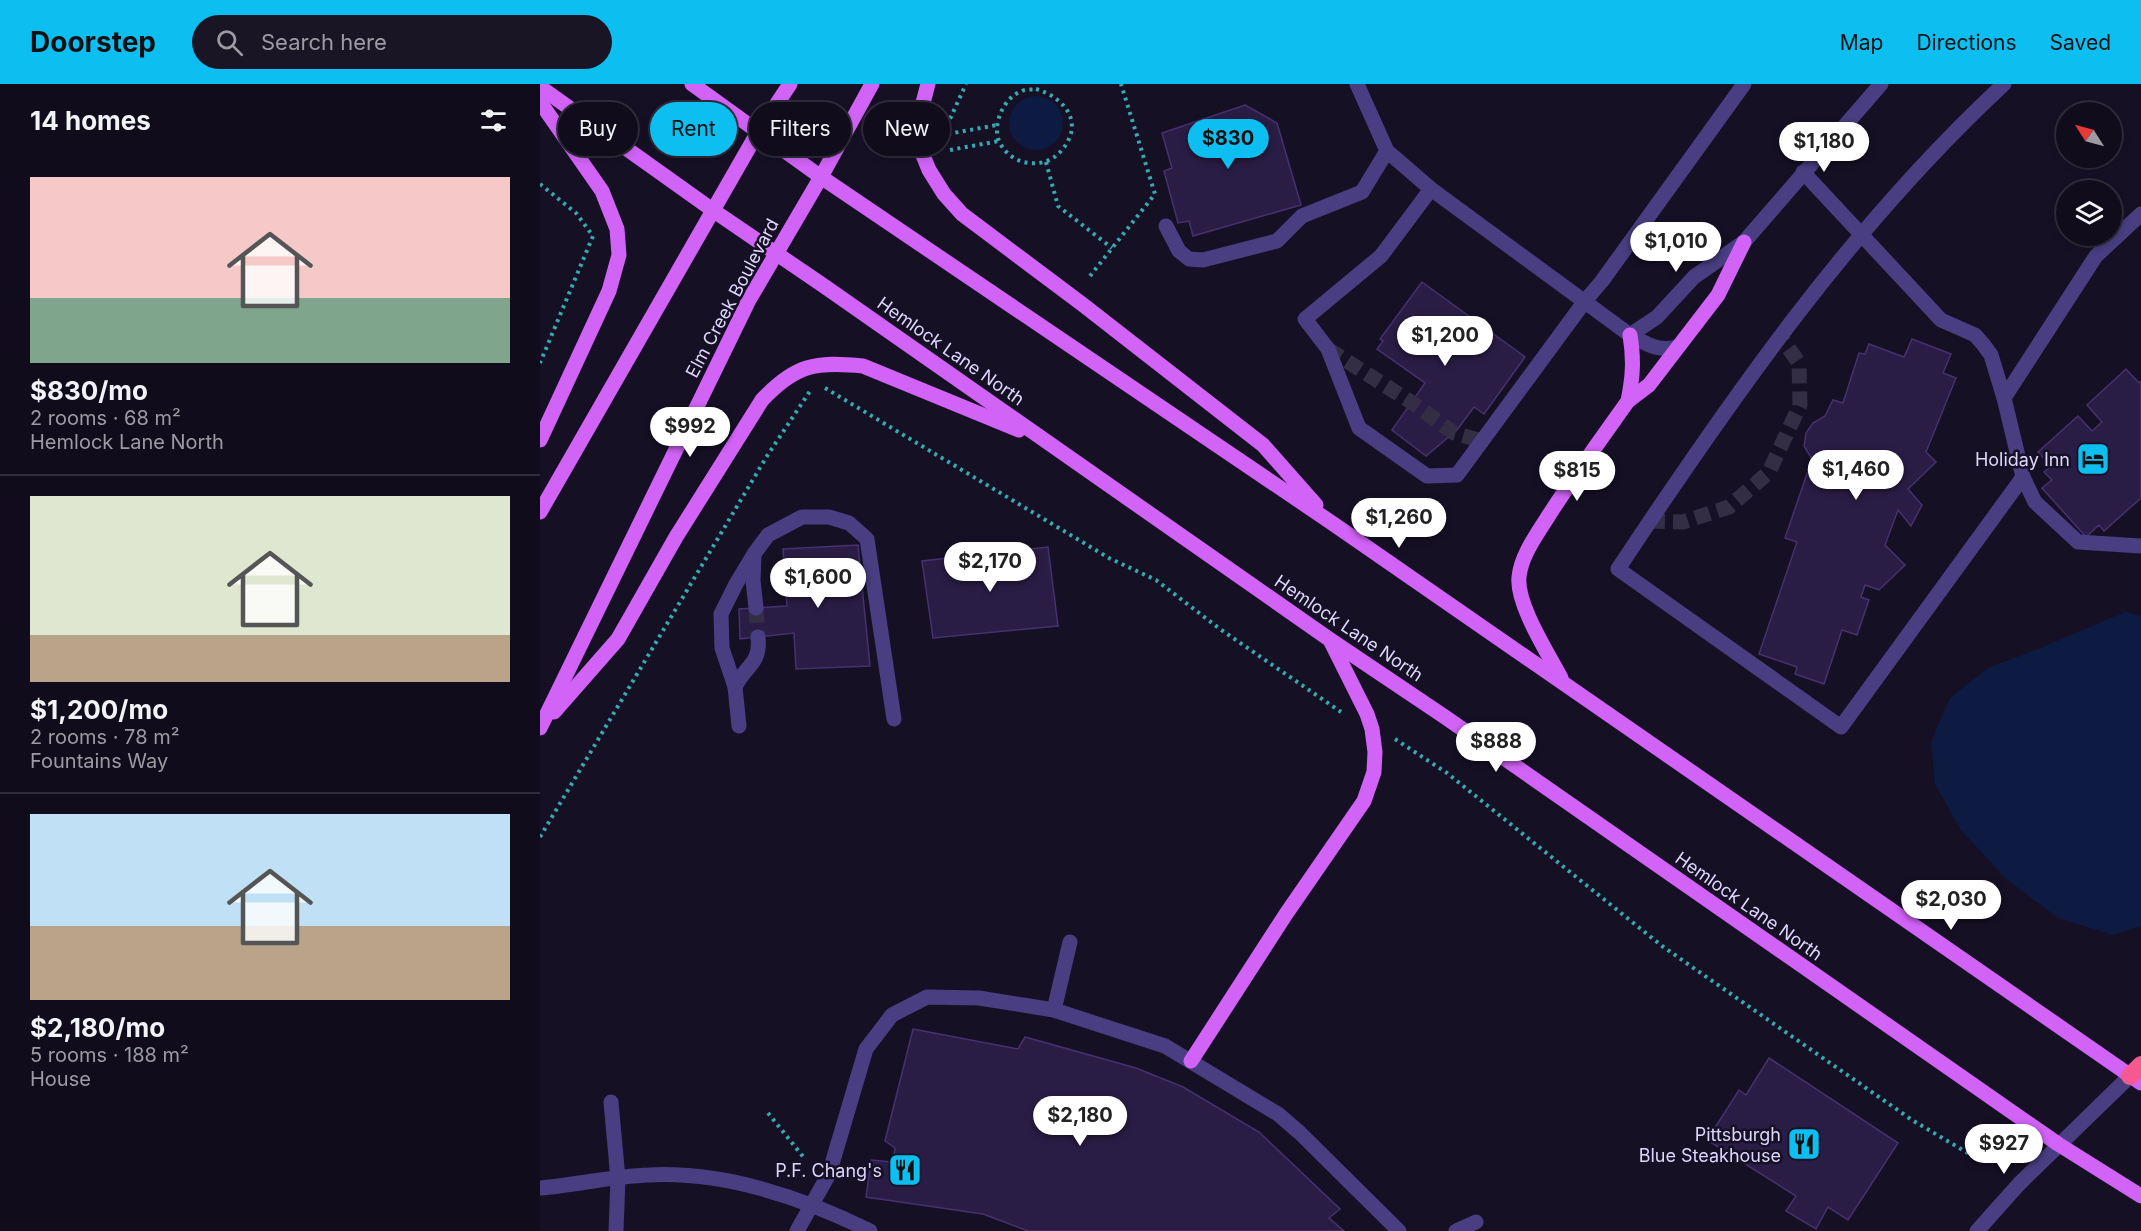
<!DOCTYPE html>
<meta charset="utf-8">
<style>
body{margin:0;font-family:Inter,sans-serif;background:#191525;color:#f1f3f6;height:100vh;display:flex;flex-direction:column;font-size:22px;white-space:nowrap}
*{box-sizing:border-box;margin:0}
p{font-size:20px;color:#9c9ba3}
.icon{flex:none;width:33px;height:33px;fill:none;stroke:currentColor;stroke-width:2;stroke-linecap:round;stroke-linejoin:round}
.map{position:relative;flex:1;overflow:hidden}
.panel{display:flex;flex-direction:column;background:#100c1c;width:540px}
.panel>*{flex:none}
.top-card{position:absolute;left:18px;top:18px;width:570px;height:54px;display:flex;gap:12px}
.needle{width:39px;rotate:306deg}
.buttons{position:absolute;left:1516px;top:18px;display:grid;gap:12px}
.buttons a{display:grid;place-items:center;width:66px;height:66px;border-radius:50%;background:#100c1c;box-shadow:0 3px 9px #0003,0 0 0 2px #302c3b;font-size:30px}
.price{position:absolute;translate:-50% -51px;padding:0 14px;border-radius:21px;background:#fff;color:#222;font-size:20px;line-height:39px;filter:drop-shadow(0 2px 3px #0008)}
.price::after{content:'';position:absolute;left:50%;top:36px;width:18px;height:14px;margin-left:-9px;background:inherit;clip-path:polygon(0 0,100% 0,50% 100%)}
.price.on{background:#0dbff1;color:#111}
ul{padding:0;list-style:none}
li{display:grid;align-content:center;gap:12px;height:318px;padding:0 30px}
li+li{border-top:2px solid #302c3b}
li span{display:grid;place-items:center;height:186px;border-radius:0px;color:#555}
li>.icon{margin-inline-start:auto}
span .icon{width:108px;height:108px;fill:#fffc;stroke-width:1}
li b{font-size:26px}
h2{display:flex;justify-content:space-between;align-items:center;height:72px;padding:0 30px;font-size:26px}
.pill{padding:0 21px;border-radius:27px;background:#100c1c;box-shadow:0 3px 9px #0003,0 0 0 2px #302c3b;font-size:21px;line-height:54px}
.pill.on{background:#0dbff1;color:#111}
header{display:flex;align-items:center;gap:36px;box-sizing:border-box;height:84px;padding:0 30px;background:#0dbff1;color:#111}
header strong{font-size:28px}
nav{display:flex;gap:33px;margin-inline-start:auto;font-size:21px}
.search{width:420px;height:54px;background:#191525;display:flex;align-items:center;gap:15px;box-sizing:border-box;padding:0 21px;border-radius:33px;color:#9c9ba3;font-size:22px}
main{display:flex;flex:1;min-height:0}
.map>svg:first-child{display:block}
</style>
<header>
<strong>Doorstep</strong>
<div class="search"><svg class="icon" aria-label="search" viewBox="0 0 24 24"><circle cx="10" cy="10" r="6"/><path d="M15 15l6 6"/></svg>Search here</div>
<nav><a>Map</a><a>Directions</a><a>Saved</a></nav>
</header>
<main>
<section class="panel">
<h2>14 homes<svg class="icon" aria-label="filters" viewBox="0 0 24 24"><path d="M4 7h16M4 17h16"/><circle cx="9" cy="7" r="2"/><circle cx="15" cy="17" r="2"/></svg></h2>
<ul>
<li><span style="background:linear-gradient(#f6c9c9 65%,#7fa58c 0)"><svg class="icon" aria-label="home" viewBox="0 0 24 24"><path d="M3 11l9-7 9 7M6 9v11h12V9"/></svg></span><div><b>$830/mo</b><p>2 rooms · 68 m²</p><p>Hemlock Lane North</p></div></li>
<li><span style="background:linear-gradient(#dfe7d0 75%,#b9a48a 0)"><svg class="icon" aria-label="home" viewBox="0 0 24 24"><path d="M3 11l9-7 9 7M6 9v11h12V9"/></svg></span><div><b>$1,200/mo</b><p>2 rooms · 78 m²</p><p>Fountains Way</p></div></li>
<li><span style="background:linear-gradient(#bfe0f5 60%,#b9a48a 0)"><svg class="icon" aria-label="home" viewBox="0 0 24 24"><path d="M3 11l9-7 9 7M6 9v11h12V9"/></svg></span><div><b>$2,180/mo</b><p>5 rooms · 188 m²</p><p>House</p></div></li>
</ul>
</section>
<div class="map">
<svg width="1601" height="1147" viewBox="0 0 1601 1147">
<rect width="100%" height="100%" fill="#161025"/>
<g fill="#0d1a41">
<circle cx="496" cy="39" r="27"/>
<path d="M1585,528L1601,532V842L1573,851L1518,834L1466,795L1421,746L1395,700L1391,658L1410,614L1448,584L1498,565Z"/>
</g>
<g fill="#2a1d45" stroke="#45316f" stroke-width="1.5">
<path d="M705,21L737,39L761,121L653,152L649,137L638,139L624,87L632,84L622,49Z"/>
<path d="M882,198L985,273L944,330L934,323L917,346L886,372L852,346L885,299L837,265L843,257L840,255Z"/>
<path d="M1372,255L1411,270L1403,289L1416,294L1386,368L1396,378L1368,405L1382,421L1371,442L1358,426L1345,461L1365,481L1339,506L1325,501L1321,513L1329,516L1317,551L1302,546L1284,600L1255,590L1257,583L1219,570L1257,458L1245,454L1272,375L1264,362L1266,349L1273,339L1285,332L1293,316L1303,319L1319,269L1325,270L1329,260L1364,273Z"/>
<path d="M1586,285L1599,299L1601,297V414L1564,447L1559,441L1546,453L1502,404L1512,396L1504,388L1511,382L1498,368L1538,332L1552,347L1562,338L1547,321Z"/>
<path d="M318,461L330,582L256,585L254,549L200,555L199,525L247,522L243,465Z"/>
<path d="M508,463L518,542L393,554L382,477Z"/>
<path d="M373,945L478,965L485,953L596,984L643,1003L719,1048L800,1125L789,1134L804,1147H488L443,1130L326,1113L331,1076L353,1078L355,1064L345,1057Z"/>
<path d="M1229,974L1358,1059L1308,1136L1288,1123L1276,1145L1246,1127L1256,1112L1167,1056L1199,1006L1206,1011Z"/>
</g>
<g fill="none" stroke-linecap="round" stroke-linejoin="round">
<g stroke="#342e45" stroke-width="15" stroke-dasharray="15 8" stroke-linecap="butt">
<path d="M788,265L871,318L914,349L942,357"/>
<path d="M1110,437L1143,438L1189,423L1229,388L1260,321L1259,279L1240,252"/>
<path d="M216,524L218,553"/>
</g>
<g stroke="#36a9b1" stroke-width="4" stroke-dasharray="3 4.5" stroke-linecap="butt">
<path d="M496,5C526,14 545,40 521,67C504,87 470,82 459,57C452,40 464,13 482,7C486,5 492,6 496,5Z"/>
<path d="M408,50L457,41"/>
<path d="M400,59L407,57L409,37L426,0"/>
<path d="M410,66L459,57"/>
<path d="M506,78L518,122L572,164"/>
<path d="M0,100L36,129L53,152L0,279"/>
<path d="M550,192L615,110L581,0"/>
<path d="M285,304L569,474L616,496L680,545L801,628"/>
<path d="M855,655L907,689L1122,862L1372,1036L1438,1075"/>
<path d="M0,753L227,372L270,307"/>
<path d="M228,1029L265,1075"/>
</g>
<g stroke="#483e81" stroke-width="15">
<path d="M817,0L847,67L891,105L1090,251C1107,260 1118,268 1137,263"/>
<path d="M1464,0C1312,141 1192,313 1078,485L1301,643L1483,393L1495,418L1538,458L1601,462"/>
<path d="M1263,88L1401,236L1435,251L1443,260L1451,271L1464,314L1483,393"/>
<path d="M891,105L841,172L765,235L788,265L819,344L887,392L917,391L1045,217L1062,197L1204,0"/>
<path d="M626,142L639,167L649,175L663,176L737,157L762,132L822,108L847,67"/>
<path d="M1090,251L1117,233L1154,193L1204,158L1341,0"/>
<path d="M1464,314L1556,172L1601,130"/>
<path d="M214,473L213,496L216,524"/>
<path d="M195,603C205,581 221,581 218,553"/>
<path d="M199,642L195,603L182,564L181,530L196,500L214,470L228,451L262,433H289L309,439L327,455L354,635"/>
<path d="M514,926L530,858"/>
<path d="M71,1018L78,1095L76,1147"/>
<path d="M0,1104C36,1101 73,1092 109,1091C184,1087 264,1114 330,1147"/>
<path d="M257,1147L289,1090L326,965L352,931L387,913L439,914L514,926L625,962L738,1030L760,1049L859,1147"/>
<path d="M916,1147L936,1138"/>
<path d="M1437,1147L1479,1100L1590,992"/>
</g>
<g stroke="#d163f6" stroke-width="15">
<path d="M152,0L281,93L792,439L1601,999"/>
<path d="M388,0L380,30V64L389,86L404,110L422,130L542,220L723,361L776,421"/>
<path d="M0,3L174,127L284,202L789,555L905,633L1518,1060L1601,1112"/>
<path d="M0,18L62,107L77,145L79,171L69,207L0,356"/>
<path d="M1088,317L1109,301L1178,211L1204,158"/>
<path d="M0,428L218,48L250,0"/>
<path d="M1021,594C1008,569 976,520 979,493C981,471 998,449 1009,431C1034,392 1061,355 1088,317C1093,292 1094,276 1090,251"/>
<path d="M14,628L78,555L136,453L222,316C255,281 275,277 323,282L479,346"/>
<path d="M0,644L209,216L281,93L332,0"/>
<path d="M651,977L746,830L824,717L834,688L835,668L832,645L827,630L791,558"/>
</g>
<path stroke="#f65891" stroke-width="18" d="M1590,992L1601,981"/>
</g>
<defs>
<symbol id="hotel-square" viewBox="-11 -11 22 22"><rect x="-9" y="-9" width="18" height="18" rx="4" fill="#0dbff1" stroke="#161025"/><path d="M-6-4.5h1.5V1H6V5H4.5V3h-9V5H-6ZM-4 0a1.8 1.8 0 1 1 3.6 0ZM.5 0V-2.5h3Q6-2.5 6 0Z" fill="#111"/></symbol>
<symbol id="restaurant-square" viewBox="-11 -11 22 22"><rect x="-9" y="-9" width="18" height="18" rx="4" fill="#0dbff1" stroke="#161025"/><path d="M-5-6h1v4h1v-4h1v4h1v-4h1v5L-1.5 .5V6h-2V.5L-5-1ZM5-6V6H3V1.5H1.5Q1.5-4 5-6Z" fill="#111"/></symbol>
</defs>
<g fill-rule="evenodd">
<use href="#hotel-square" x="1534" y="356" width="38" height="38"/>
<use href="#restaurant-square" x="1245" y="1041" width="38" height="38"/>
<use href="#restaurant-square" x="346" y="1067" width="38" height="38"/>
</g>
<g text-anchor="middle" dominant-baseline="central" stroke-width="5" stroke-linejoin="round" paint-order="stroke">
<g font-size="18" fill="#dfd6fd" stroke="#161025">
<text transform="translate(192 214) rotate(-62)">Elm Creek Boulevard</text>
<text transform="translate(411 267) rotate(35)">Hemlock Lane North</text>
<text transform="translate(809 544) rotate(34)">Hemlock Lane North</text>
<text transform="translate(1209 822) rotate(35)">Hemlock Lane North</text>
</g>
<g font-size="18" fill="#dfd6fd" stroke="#161025" text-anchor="end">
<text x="1530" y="375">Holiday Inn</text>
<text x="1241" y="1050">Pittsburgh<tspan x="1241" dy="21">Blue Steakhouse</tspan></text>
<text x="342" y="1086">P.F. Chang's</text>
</g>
</g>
</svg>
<div class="buttons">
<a><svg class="needle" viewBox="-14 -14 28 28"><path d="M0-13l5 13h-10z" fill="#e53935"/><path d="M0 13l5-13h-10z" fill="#9c9ba3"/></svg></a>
<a><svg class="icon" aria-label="layers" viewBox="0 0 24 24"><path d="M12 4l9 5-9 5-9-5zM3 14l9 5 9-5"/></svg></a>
</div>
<b class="price on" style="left:688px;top:86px">$830</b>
<b class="price" style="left:1284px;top:89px">$1,180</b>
<b class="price" style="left:1136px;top:189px">$1,010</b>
<b class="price" style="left:905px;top:283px">$1,200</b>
<b class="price" style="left:150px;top:374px">$992</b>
<b class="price" style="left:1316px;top:417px">$1,460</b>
<b class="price" style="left:1037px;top:418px">$815</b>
<b class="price" style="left:859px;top:465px">$1,260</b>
<b class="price" style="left:450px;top:509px">$2,170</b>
<b class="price" style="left:278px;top:525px">$1,600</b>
<b class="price" style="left:956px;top:689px">$888</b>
<b class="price" style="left:1411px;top:847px">$2,030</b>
<b class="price" style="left:540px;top:1063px">$2,180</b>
<b class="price" style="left:1464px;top:1091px">$927</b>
<div class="top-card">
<a class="pill">Buy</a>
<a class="pill on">Rent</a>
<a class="pill">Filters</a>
<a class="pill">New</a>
</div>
</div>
</main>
